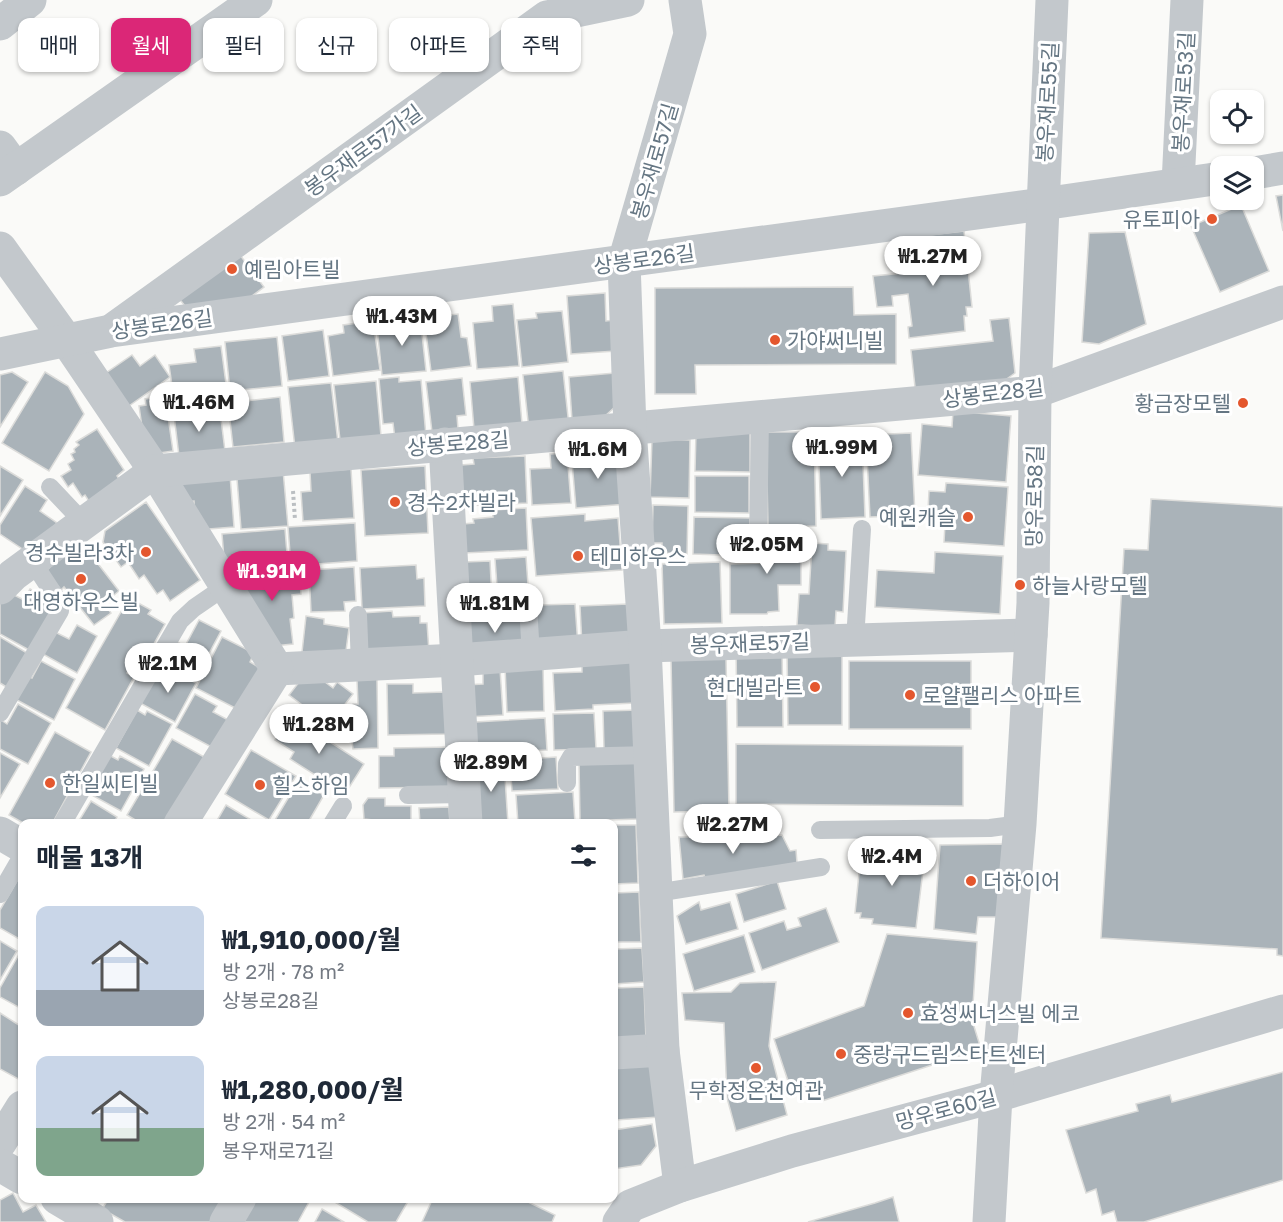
<!DOCTYPE html>
<html lang="ko">
<meta charset="utf-8">
<style>
body{margin:0;font-family:"Golos Text","Noto Sans KR",sans-serif;background:#f6f6f7;color:#1f2937;height:100vh;display:flex;flex-direction:column;font-size:22px;white-space:nowrap}
*{box-sizing:border-box;margin:0}
p{font-size:20px;color:#747a83}
.icon{flex:none;width:33px;height:33px;fill:none;stroke:currentColor;stroke-width:2;stroke-linecap:round;stroke-linejoin:round}
.map{position:relative;flex:1;overflow:hidden}
.details{position:absolute;left:18px;top:819px;width:600px;height:384px;display:flex;flex-direction:column;background:#fff;border-radius:12px;box-shadow:0 2px 4px #0004}
.details>*{flex:none}
.banner{position:absolute;left:18px;top:18px;width:600px;height:54px;display:flex;gap:12px}
.fabs{position:absolute;left:1210px;top:90px;display:grid;gap:12px}
.fabs a{display:grid;place-items:center;width:54px;height:54px;border-radius:12px;background:#fff;box-shadow:0 2px 4px #0004;font-size:30px}
.price{position:absolute;translate:-50% -51px;padding:0 14px;border-radius:21px;background:#fff;color:#222;font-size:20px;line-height:39px;filter:drop-shadow(0 2px 3px #0008)}
.price::after{content:'';position:absolute;left:50%;top:36px;width:18px;height:14px;margin-left:-9px;background:inherit;clip-path:polygon(0 0,100% 0,50% 100%)}
.price.current{background:#db2777;color:#fff}
ul{padding:0;list-style:none}
li{display:flex;align-items:center;gap:18px;height:150px;padding:0 18px}
li span{display:grid;place-items:center;flex:none;width:168px;height:120px;border-radius:12px;color:#555}
li>.icon{margin-inline-start:auto}
span .icon{width:72px;height:72px;fill:#fffc;stroke-width:1}
li b{font-size:26px}
h2{display:flex;justify-content:space-between;align-items:center;height:72px;padding:0 18px;font-size:26px}
.tag{padding:0 21px;border-radius:12px;background:#fff;box-shadow:0 2px 4px #0004;font-size:21px;line-height:54px}
.tag.current{background:#db2777;color:#fff}
.map>svg:first-child{display:block}
</style>
<div class="map">
<svg width="1283" height="1222" viewBox="0 0 1283 1222">
<rect width="100%" height="100%" fill="#fafaf8"/>
<g fill="#aab3b9" stroke="#dcdcda" stroke-width="1.5">
<path d="M1283,195V231L1276,196Z"/>
<path d="M1241,205L1269,271L1220,292L1191,226Z"/>
<path d="M964,231L972,307H966L967,316H964L965,331L909,338L908,327L912,326L908,294L892,296L893,306L877,307L873,276L924,271L920,236Z"/>
<path d="M1125,232L1146,324L1099,344L1082,342L1089,233Z"/>
<path d="M237,251L264,287L232,311H189L177,296Z"/>
<path d="M853,287L854,315L896,314V364L695,365L696,394H655V288Z"/>
<path d="M605,293L606,321L615,320L616,351L571,354L567,296Z"/>
<path d="M513,304L519,366L477,369L473,323L493,321L492,306Z"/>
<path d="M562,311L568,362L522,367L517,320L537,318L536,313Z"/>
<path d="M458,314L461,337L467,338L471,366L431,371L424,318Z"/>
<path d="M420,316L426,371L382,375L377,327L400,324V319Z"/>
<path d="M1009,318L1015,373L994,388L916,396L911,350L993,341L990,320Z"/>
<path d="M373,321L380,370L333,376L328,336L344,333L343,325Z"/>
<path d="M323,330L329,376L288,381L282,336Z"/>
<path d="M277,337L282,386L230,391L225,342Z"/>
<path d="M221,346L228,399L175,406L169,365L196,362L194,349Z"/>
<path d="M132,355L140,366L155,355L170,377L126,408L103,375Z"/>
<path d="M563,371L569,426L529,430L523,375Z"/>
<path d="M12,372L28,382L0,427V375Z"/>
<path d="M45,372L68,386L84,414L49,471L2,443Z"/>
<path d="M615,373L618,404L604,417L572,420L569,377Z"/>
<path d="M399,377V382L421,380L426,436L395,439L393,423L383,424L379,379Z"/>
<path d="M518,377L522,424L474,429L470,382Z"/>
<path d="M462,378L466,415L457,416L458,429L432,432L426,382Z"/>
<path d="M376,381L381,436L340,440L334,385Z"/>
<path d="M331,383L338,443L295,448L288,387Z"/>
<path d="M165,396L173,451L146,455L139,406L146,405L145,399Z"/>
<path d="M280,397L284,442L233,447L228,403Z"/>
<path d="M220,411L225,451L179,456L174,415Z"/>
<path d="M953,411L1011,416L1006,482L918,475L922,424L952,427Z"/>
<path d="M97,429L124,470L117,476L123,485L92,506L85,495L82,497L73,483L68,487L61,476L71,470L68,464L74,460L71,454L75,452L74,449L79,445L76,442Z"/>
<path d="M696,432L750,433V472L695,471Z"/>
<path d="M766,432H814L816,526L768,527Z"/>
<path d="M911,433L915,515L870,517L866,435Z"/>
<path d="M862,436L865,517L821,519L818,438Z"/>
<path d="M652,439L690,440L689,498L650,497Z"/>
<path d="M599,449L626,472L628,504L576,508L571,450Z"/>
<path d="M567,453L571,503L532,505L530,469L551,468L550,454Z"/>
<path d="M525,456L527,503L463,506L461,465L474,464L473,458Z"/>
<path d="M0,466L23,480L0,516Z"/>
<path d="M425,466L428,533L365,536L361,470Z"/>
<path d="M351,469L354,518L303,521L301,492L311,491L310,472Z"/>
<path d="M283,470L288,526L241,529L237,479Z"/>
<path d="M230,475L234,527L196,530L194,501L183,502L181,478Z"/>
<path d="M695,476H749V513L695,512Z"/>
<path d="M946,483L1008,487L1004,546L944,542L945,524L931,523L932,510H928L929,491L945,492Z"/>
<path d="M25,486L47,500L40,511L57,523L30,554L0,534V525Z"/>
<path d="M1151,499L1283,507V956L1277,955V949L1101,938L1124,549L1148,550Z"/>
<path d="M146,502L200,580L170,601L163,590L157,594L144,575L139,579L128,562L121,567L103,542L105,531Z"/>
<path d="M653,505L688,506L687,554L662,553V543H652Z"/>
<path d="M526,508L528,550L464,553L462,524L474,523L473,519L493,517L492,510Z"/>
<path d="M585,514V521L618,518L622,570L536,576L531,518Z"/>
<path d="M694,517L750,518L749,556L693,554Z"/>
<path d="M355,523L357,561L291,566L288,527Z"/>
<path d="M285,529L288,566L225,571L222,534Z"/>
<path d="M767,529H801V585H778L779,611L768,612L767,614H730V564L766,563Z"/>
<path d="M78,538L119,591L104,603L111,613L94,625L64,587L61,590L46,571Z"/>
<path d="M812,543L828,544V550L846,551L843,612L836,611L835,627L797,625L799,594H809Z"/>
<path d="M935,552L1003,556L1000,614L875,607L877,570L934,573Z"/>
<path d="M526,557L529,598L498,600L495,559Z"/>
<path d="M490,561L492,600L465,601L464,562Z"/>
<path d="M720,562L722,623L664,624L662,564Z"/>
<path d="M416,565L417,579L424,578L425,606L362,609L360,568Z"/>
<path d="M354,567L356,601L344,602L345,611L311,612L309,570Z"/>
<path d="M299,570L301,594L292,595L294,618L290,619L293,644L274,646L231,577Z"/>
<path d="M30,589L58,605L29,650L0,634V600L10,593L24,600Z"/>
<path d="M129,598L151,610L148,614L165,624L138,672L130,667L127,673L134,677L105,730L66,708Z"/>
<path d="M575,604L578,646L535,649L537,605Z"/>
<path d="M628,604L630,637L582,646L580,606Z"/>
<path d="M522,609L526,651L464,657L466,619L476,618L475,614Z"/>
<path d="M392,611L393,617L420,616V623H427L429,652L364,655L361,613Z"/>
<path d="M306,616L324,619V624L349,628L345,658L302,652Z"/>
<path d="M199,620L221,631L197,676L164,658L173,640L185,646Z"/>
<path d="M77,625L97,636L77,673L41,653L53,631L69,639Z"/>
<path d="M0,637L27,653L8,688L0,683Z"/>
<path d="M222,637L254,653L250,662L263,670L241,711L196,688Z"/>
<path d="M782,646L783,727H737L736,647Z"/>
<path d="M787,650H842V725H788Z"/>
<path d="M726,658L729,811L674,812L671,659Z"/>
<path d="M633,660L635,703L593,705V709L555,711L553,673L582,672V663Z"/>
<path d="M41,661L75,679L54,720L15,699L27,676L32,678Z"/>
<rect x="849" y="661" width="122" height="68"/>
<path d="M543,666L544,711L507,712L505,667Z"/>
<path d="M159,669L173,676L175,672L196,683L175,722L140,703Z"/>
<path d="M500,669L503,715L466,717L464,685L483,684V670Z"/>
<path d="M306,673L317,676L333,688L337,682L353,694L329,725L289,695Z"/>
<path d="M377,679L378,748L353,749L352,741H342V719L346,718L353,704H358L357,680Z"/>
<path d="M387,684H413V693L445,692L447,734L388,735Z"/>
<path d="M195,694L217,706L213,712L232,722L217,750L176,728Z"/>
<path d="M18,704L51,723L28,764L0,749V722L1,720L7,724Z"/>
<path d="M137,710L145,715L147,711L172,724L149,766L116,748Z"/>
<path d="M639,710L640,748L604,749L603,711Z"/>
<path d="M594,713L596,749L554,750L553,714Z"/>
<path d="M290,716L364,764L345,794L290,759L294,752L275,740Z"/>
<path d="M545,718L547,750L477,753L475,722Z"/>
<path d="M55,732L91,752L52,824H25L9,815Z"/>
<path d="M172,739L206,758L168,824H142L127,815Z"/>
<path d="M736,744L963,746V806L736,804Z"/>
<path d="M449,747L450,787L379,788V756H394V748Z"/>
<path d="M251,750L296,776L269,820L225,794Z"/>
<path d="M0,753L20,764L0,798Z"/>
<path d="M109,755L118,760L120,756L144,769L121,811L88,793Z"/>
<path d="M556,757L558,789L512,791L510,760Z"/>
<path d="M504,762L508,824H477L474,763Z"/>
<path d="M579,763H636L638,819L580,821Z"/>
<path d="M299,780L324,795L310,819L318,824H280L275,820Z"/>
<path d="M573,792L575,823L518,824L516,795Z"/>
<path d="M368,798H385V806H411V824H382V821L364,819L363,805Z"/>
<path d="M91,801L117,817L113,824H77Z"/>
<path d="M226,805L258,824H215Z"/>
<path d="M449,807L450,824H420L419,808Z"/>
<path d="M614,825H636L638,883L614,884Z"/>
<path d="M782,835L790,851L796,850L797,863L705,879L704,875L683,879L679,837Z"/>
<path d="M886,841L926,846L916,928L872,924L873,919L860,918L861,913H855L860,863L884,865Z"/>
<path d="M1006,844L1001,917H978L976,934L934,929L940,845Z"/>
<path d="M18,879L22,882L21,940L0,928V910Z"/>
<path d="M777,881L786,909L744,922L736,894Z"/>
<path d="M639,892L641,942H614V893Z"/>
<path d="M699,902L701,910L730,902L738,929L686,944L677,916Z"/>
<path d="M826,908L839,942L762,970L749,933L784,921L787,930L801,926L798,918Z"/>
<path d="M887,934L977,942L972,1020L981,1049L819,1102L816,1084L791,1090L774,1039L864,1006Z"/>
<path d="M744,935L755,972L694,991L683,954Z"/>
<path d="M0,941L17,951L0,980Z"/>
<path d="M642,948L644,982L614,984V949Z"/>
<path d="M22,949V1003L20,1008L0,997V988Z"/>
<path d="M776,982L769,1046L787,1115L736,1131L727,1098L724,1023L685,1020L682,993L731,992L740,983Z"/>
<path d="M644,987L646,1040L614,1041V988Z"/>
<path d="M0,1013L22,1027V1075L20,1080L0,1069Z"/>
<path d="M654,1061L659,1117L616,1120L614,1064Z"/>
<path d="M1283,1072V1180L1144,1222H1117L1114,1211L1102,1215L1096,1189L1086,1193L1066,1130L1138,1111L1136,1104L1170,1095L1172,1102Z"/>
<path d="M652,1124L656,1146L641,1165L614,1169V1130Z"/>
<path d="M13,1193L23,1212L36,1205L46,1222H0V1200Z"/>
<path d="M893,1197L899,1222H808L875,1203Z"/>
<path d="M109,1198H224L210,1222H125L102,1209Z"/>
<path d="M247,1198H301L309,1202L298,1222H234Z"/>
<path d="M328,1198H410L396,1222H368Z"/>
<path d="M433,1198H520L555,1215L552,1222H422Z"/>
<path d="M322,1209L344,1222H315Z"/>
</g>
<g fill="none" stroke-linecap="round" stroke-linejoin="round">
<path stroke="#bbbfc2" stroke-width="4" stroke-dasharray="3 3" stroke-linecap="butt" d="M293,491L295,520"/>
<g stroke="#c3c8cc" stroke-width="18">
<path d="M50,487L84,523"/>
<path d="M758,548L760,417"/>
<path d="M528,606L531,655"/>
<path d="M358,615L360,665"/>
<path d="M855,640L862,529"/>
<path d="M0,713L60,611L59,602L32,561"/>
<path d="M567,783V764L571,757L650,755"/>
<path d="M408,795L464,794"/>
<path d="M62,824L180,621L194,608L226,586"/>
<path d="M332,824L343,806"/>
<path d="M820,830L990,828L1020,824"/>
<path d="M656,893L821,867"/>
<path d="M0,894L22,856"/>
</g>
<g stroke="#c3c8cc" stroke-width="33">
<path d="M0,24L30,0"/>
<path d="M0,147L16,169"/>
<path d="M1254,173L1283,168"/>
<path d="M0,180L256,0"/>
<path d="M1178,184L1187,0"/>
<path d="M0,248L67,341L155,471L277,669L457,660L645,646L1031,635"/>
<path d="M115,328L547,17L628,0"/>
<path d="M0,354L111,331L1043,204L1221,178"/>
<path d="M445,444L466,824"/>
<path d="M0,588L13,575L155,471L1035,392L1283,302"/>
<path d="M180,824L277,669"/>
<path d="M0,833L22,846"/>
<path d="M614,1053L663,1050"/>
<path d="M0,1143L22,1107"/>
<path d="M0,1165L22,1178"/>
<path d="M680,1186L663,1050L645,646L630,428L624,262L690,34L685,0"/>
<path d="M57,1198L97,1222"/>
<path d="M226,1222L240,1198"/>
<path d="M619,1222L630,1206L680,1186L792,1151L996,1096L1283,1011"/>
<path d="M989,1222L996,1096L1020,824L1033,603L1035,392L1052,0"/>
</g>
</g>
<g fill="#e4572e" stroke="#fff" stroke-width="2">
<circle cx="1212" cy="219" r="6"/>
<circle cx="232" cy="269" r="6"/>
<circle cx="775" cy="340" r="6"/>
<circle cx="1243" cy="403" r="6"/>
<circle cx="395" cy="502" r="6"/>
<circle cx="968" cy="517" r="6"/>
<circle cx="146" cy="552" r="6"/>
<circle cx="578" cy="556" r="6"/>
<circle cx="81" cy="579" r="6"/>
<circle cx="1020" cy="585" r="6"/>
<circle cx="815" cy="687" r="6"/>
<circle cx="910" cy="695" r="6"/>
<circle cx="50" cy="783" r="6"/>
<circle cx="260" cy="785" r="6"/>
<circle cx="971" cy="881" r="6"/>
<circle cx="908" cy="1013" r="6"/>
<circle cx="841" cy="1054" r="6"/>
<circle cx="756" cy="1068" r="6"/>
</g>
<g text-anchor="middle" dominant-baseline="central" stroke-width="6" stroke-linejoin="round" paint-order="stroke">
<g font-size="21" fill="#657683" stroke="#fff">
<text transform="translate(1183 92) rotate(-87)">봉우재로53길</text>
<text transform="translate(1047 102) rotate(-87)">봉우재로55길</text>
<text transform="translate(363 150) rotate(-36)">봉우재로57가길</text>
<text transform="translate(654 161) rotate(-74)">봉우재로57길</text>
<text transform="translate(644 259) rotate(-8)">상봉로26길</text>
<text transform="translate(162 324) rotate(-8)">상봉로26길</text>
<text transform="translate(993 393) rotate(-7)">상봉로28길</text>
<text transform="translate(458 443) rotate(-5)">상봉로28길</text>
<text transform="translate(1034 496) rotate(-89)">망우로58길</text>
<text transform="translate(750 643) rotate(-2)">봉우재로57길</text>
<text transform="translate(946 1109) rotate(-15)">망우로60길</text>
</g>
<g font-size="21" fill="#657683" stroke="#fff" text-anchor="start">
<text x="1200" y="219" text-anchor="end">유토피아</text>
<text x="244" y="269">예림아트빌</text>
<text x="787" y="340">가야써니빌</text>
<text x="1231" y="403" text-anchor="end">황금장모텔</text>
<text x="407" y="502">경수2차빌라</text>
<text x="956" y="517" text-anchor="end">예원캐슬</text>
<text x="134" y="552" text-anchor="end">경수빌라3차</text>
<text x="590" y="556">테미하우스</text>
<text x="1032" y="585">하늘사랑모텔</text>
<text x="81" y="601" text-anchor="middle">대영하우스빌</text>
<text x="803" y="687" text-anchor="end">현대빌라트</text>
<text x="922" y="695">로얄팰리스 아파트</text>
<text x="62" y="783">한일씨티빌</text>
<text x="272" y="785">힐스하임</text>
<text x="983" y="881">더하이어</text>
<text x="920" y="1013">효성써너스빌 에코</text>
<text x="853" y="1054">중랑구드림스타트센터</text>
<text x="756" y="1090" text-anchor="middle">무학정온천여관</text>
</g>
</g>
</svg>
<div class="fabs">
<a><svg class="icon" aria-label="locate" viewBox="0 0 24 24"><circle cx="12" cy="12" r="6"/><path d="M12 2v4M12 18v4M2 12h4M18 12h4"/></svg></a>
<a><svg class="icon" aria-label="layers" viewBox="0 0 24 24"><path d="M12 4l9 5-9 5-9-5zM3 14l9 5 9-5"/></svg></a>
</div>
<b class="price" style="left:933px;top:287px">₩1.27M</b>
<b class="price" style="left:402px;top:347px">₩1.43M</b>
<b class="price" style="left:199px;top:433px">₩1.46M</b>
<b class="price" style="left:842px;top:478px">₩1.99M</b>
<b class="price" style="left:598px;top:480px">₩1.6M</b>
<b class="price" style="left:767px;top:575px">₩2.05M</b>
<b class="price current" style="left:272px;top:602px">₩1.91M</b>
<b class="price" style="left:495px;top:634px">₩1.81M</b>
<b class="price" style="left:168px;top:694px">₩2.1M</b>
<b class="price" style="left:319px;top:755px">₩1.28M</b>
<b class="price" style="left:491px;top:793px">₩2.89M</b>
<b class="price" style="left:733px;top:855px">₩2.27M</b>
<b class="price" style="left:892px;top:887px">₩2.4M</b>
<div class="banner">
<a class="tag">매매</a>
<a class="tag current">월세</a>
<a class="tag">필터</a>
<a class="tag">신규</a>
<a class="tag">아파트</a>
<a class="tag">주택</a>
</div>
<section class="details">
<h2>매물 13개<svg class="icon" aria-label="filters" viewBox="0 0 24 24"><path d="M4 7h16M4 17h16"/><circle cx="9" cy="7" r="2"/><circle cx="15" cy="17" r="2"/></svg></h2>
<ul>
<li><span style="background:linear-gradient(#c9d6e8 70%,#9aa5b1 0)"><svg class="icon" aria-label="home" viewBox="0 0 24 24"><path d="M3 11l9-7 9 7M6 9v11h12V9"/></svg></span><div><b>₩1,910,000/월</b><p>방 2개 · 78 m²</p><p>상봉로28길</p></div></li>
<li><span style="background:linear-gradient(#c9d6e8 60%,#7fa58c 0)"><svg class="icon" aria-label="home" viewBox="0 0 24 24"><path d="M3 11l9-7 9 7M6 9v11h12V9"/></svg></span><div><b>₩1,280,000/월</b><p>방 2개 · 54 m²</p><p>봉우재로71길</p></div></li>
</ul>
</section>
</div>
